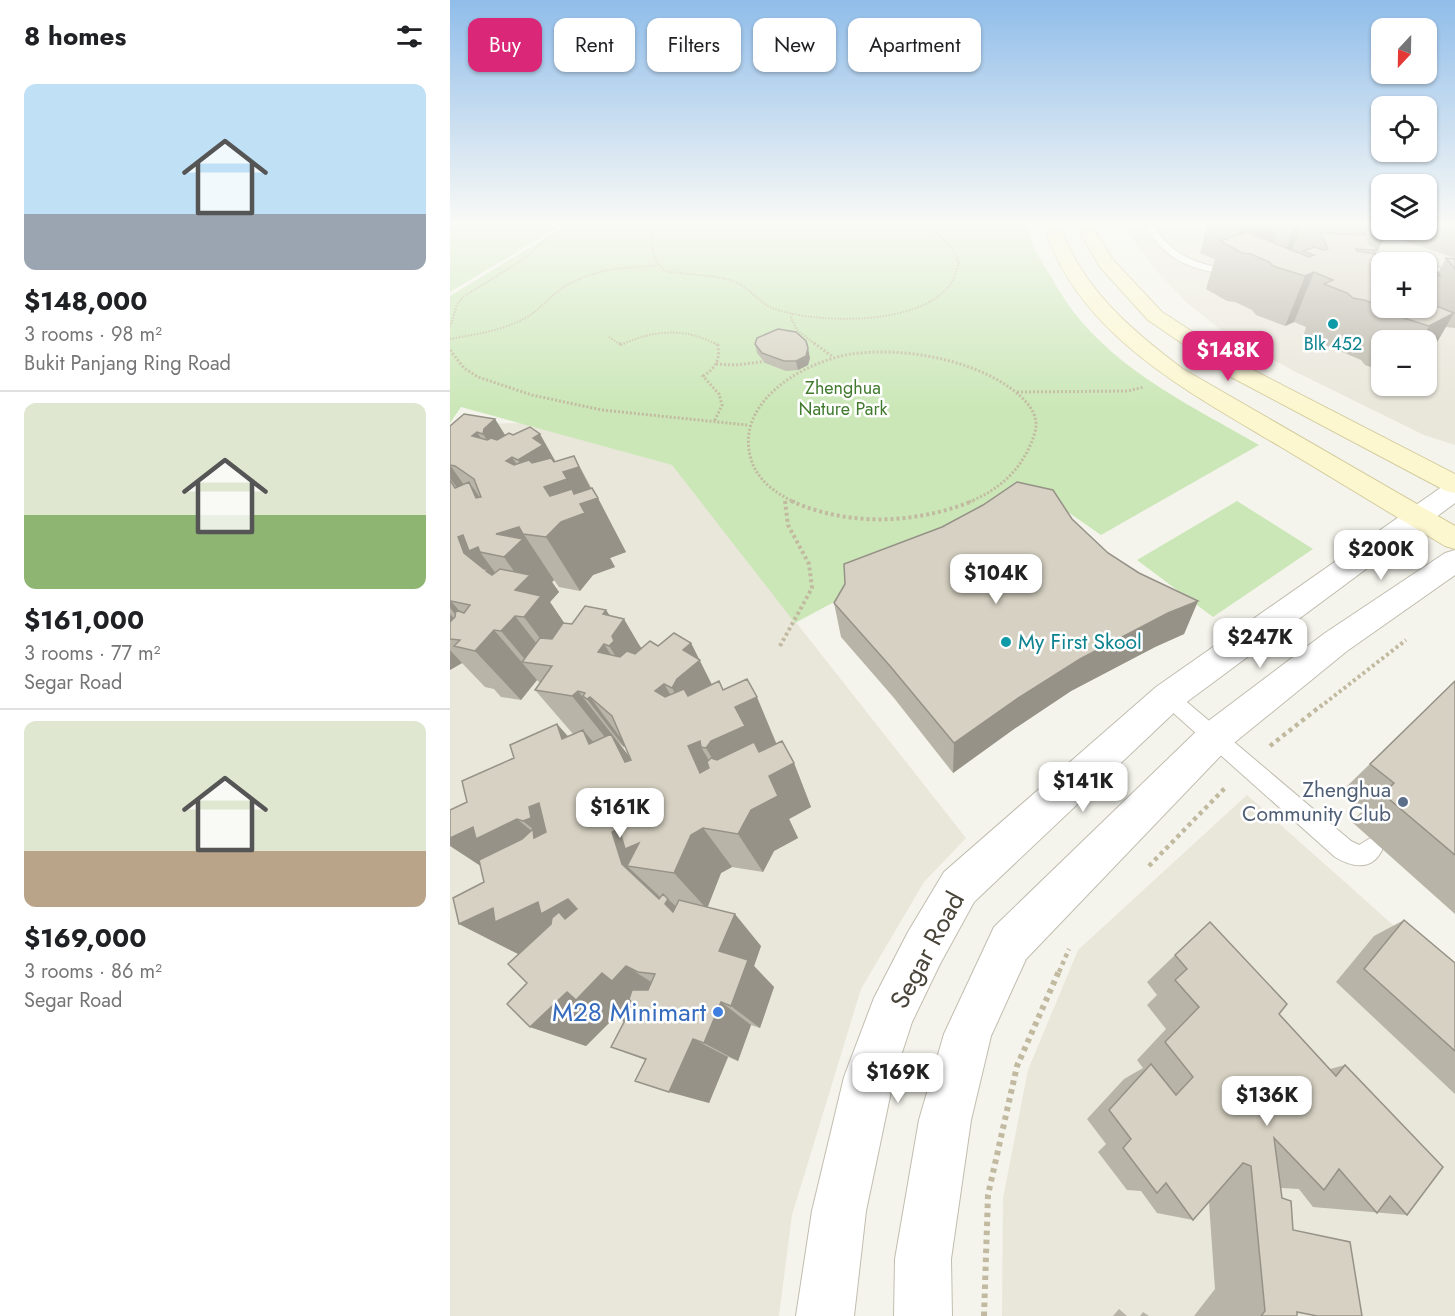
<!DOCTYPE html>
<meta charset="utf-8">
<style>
body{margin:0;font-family:Jost,sans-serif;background:#f2f2f2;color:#202124;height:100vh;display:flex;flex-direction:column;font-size:22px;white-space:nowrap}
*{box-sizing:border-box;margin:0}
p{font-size:20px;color:#757577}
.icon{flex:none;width:33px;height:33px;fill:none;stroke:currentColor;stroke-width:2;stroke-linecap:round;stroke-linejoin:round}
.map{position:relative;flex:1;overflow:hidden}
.side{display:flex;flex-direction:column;background:#fff;width:450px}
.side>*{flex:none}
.top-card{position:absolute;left:18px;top:18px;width:570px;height:54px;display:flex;gap:12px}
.needle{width:39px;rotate:202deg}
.buttons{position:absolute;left:921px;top:18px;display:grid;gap:12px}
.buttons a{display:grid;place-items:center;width:66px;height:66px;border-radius:12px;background:#fff;box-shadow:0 2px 4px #0004;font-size:30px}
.price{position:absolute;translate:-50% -51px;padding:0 14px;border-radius:12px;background:#fff;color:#222;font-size:20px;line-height:39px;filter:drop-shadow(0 2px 3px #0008)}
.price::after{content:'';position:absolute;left:50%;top:36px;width:18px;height:14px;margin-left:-9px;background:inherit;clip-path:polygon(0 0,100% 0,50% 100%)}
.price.active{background:#db2777;color:#fff}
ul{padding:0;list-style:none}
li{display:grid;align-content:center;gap:12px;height:318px;padding:0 24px}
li+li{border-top:2px solid #e0e0e0}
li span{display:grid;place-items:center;height:186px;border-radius:12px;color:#555}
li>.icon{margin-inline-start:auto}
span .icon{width:108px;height:108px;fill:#fffc;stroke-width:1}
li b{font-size:26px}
h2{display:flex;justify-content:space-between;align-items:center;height:72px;padding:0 24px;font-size:26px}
.pill{padding:0 21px;border-radius:12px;background:#fff;box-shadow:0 2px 4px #0004;font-size:21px;line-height:54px}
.pill.active{background:#db2777;color:#fff}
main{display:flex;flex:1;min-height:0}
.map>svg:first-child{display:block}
</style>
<main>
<section class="side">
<h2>8 homes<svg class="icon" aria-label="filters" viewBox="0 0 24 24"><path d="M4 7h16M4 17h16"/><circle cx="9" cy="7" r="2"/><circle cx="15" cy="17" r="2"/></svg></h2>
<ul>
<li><span style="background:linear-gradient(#bfe0f5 70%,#9aa5b1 0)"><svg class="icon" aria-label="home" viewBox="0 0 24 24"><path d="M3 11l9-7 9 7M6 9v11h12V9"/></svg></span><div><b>$148,000</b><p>3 rooms · 98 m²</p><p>Bukit Panjang Ring Road</p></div></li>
<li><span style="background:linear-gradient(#dfe7d0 60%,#8fb573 0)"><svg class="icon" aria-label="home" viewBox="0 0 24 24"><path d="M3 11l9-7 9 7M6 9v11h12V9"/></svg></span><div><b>$161,000</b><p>3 rooms · 77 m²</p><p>Segar Road</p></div></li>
<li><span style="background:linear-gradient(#dfe7d0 70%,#b9a48a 0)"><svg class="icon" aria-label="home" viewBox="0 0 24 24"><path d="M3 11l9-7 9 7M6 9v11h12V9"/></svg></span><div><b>$169,000</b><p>3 rooms · 86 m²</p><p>Segar Road</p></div></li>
</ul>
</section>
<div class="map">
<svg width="1005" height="1316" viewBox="0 0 1005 1316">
<rect width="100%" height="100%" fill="#f5f4ec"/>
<g fill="#e9e6da" fill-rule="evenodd">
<path d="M674,222H931L932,230H976L1005,222V445L974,435L846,372L773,332L736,302L709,274L675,230ZM932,262H976V308H932ZM932,340H976V386H932Z"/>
<path d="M71,423L222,465L516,838L474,882L411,989L342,1215L329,1316H0V424Z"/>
<path d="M797,795L1005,980V1316H552L553,1198L578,1070L628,950Z"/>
</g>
<g fill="#cbe7b7">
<path d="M0,222H117L0,292Z"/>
<path d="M122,222H575C579,242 592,263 603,280C609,291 616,302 623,311C669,372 745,408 809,445L651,535L589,492L345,623L222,465L11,407L0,423V296Z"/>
<path d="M787,501L863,549L763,617L687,560Z"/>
</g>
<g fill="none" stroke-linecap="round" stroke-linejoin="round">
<defs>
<g id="service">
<path d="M693,222H702C716,249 738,262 768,267C776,268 785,268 791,272C785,276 776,274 768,273C734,268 709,253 693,222Z"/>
<path d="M976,266L1005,269V275L976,272Z"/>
<path d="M718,689L725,692L901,841L909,845L922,837L930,840L933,848C923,871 903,868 885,857L711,702L709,697L711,692Z"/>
</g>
<g id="tertiary">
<path d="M1005,482V503L730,707L524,902L490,964L462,1022L444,1077L416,1211L404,1316H346L362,1211L394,1077L424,998L458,932L494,872L706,687L996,484Z"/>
<path d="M1005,550V575L897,651L779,747L576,959L541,1036L521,1120L501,1259L502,1316H444L445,1259L469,1120L494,1034L544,927L753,725L875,633L995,553Z"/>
</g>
<g id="secondary">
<path d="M593,222H609C629,286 681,330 733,369L1005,526V549L995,546C940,513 886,480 831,447C739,392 625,334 593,222Z"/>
<path d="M624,222H640L663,260L712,312L797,367L1005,474V493L996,491L781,377L698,320L650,267Z"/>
</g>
</defs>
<use href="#service" stroke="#c1bdaf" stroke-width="2"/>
<use href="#tertiary" stroke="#c1bdaf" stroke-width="2"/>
<use href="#secondary" stroke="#d2cb9e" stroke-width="2"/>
<g stroke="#c2baa0" stroke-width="2" stroke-dasharray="1.5 1.5" stroke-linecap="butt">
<path d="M208,222C198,239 200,257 215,271C237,275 261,274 283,281C300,287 309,304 325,309C368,324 469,326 500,285C504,279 506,270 509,264L502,247L474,222"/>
<path d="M0,232L18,222"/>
<path d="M343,314L341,318L347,330L366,345"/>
<path d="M0,327L7,305L13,297L71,261L99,237L125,222"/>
<path d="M159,337L171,345"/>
<path d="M0,339C26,334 52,331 75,318C89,311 98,298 111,289C140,269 174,267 208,266"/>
<path d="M171,345C203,330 236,327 267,345"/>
</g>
<g stroke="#c2baa0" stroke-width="3" stroke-dasharray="2 2" stroke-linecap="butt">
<path d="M169,343L172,345"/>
<path d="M364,343L383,357"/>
<path d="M170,345L174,343"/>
<path d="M0,350L14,368L28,377L82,395L152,410L297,425"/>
<path d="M266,364L285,365L319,361"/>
<path d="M252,375L269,394L272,405L264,422"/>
<path d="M253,376C266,368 270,360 268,345L265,343"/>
<path d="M567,392L678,391L694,387"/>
<path d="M345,502C326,494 307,480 301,459C284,402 353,362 401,354C451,347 514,358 556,385C571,395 591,412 585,432C575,466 552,489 519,502"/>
</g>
<g stroke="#c2baa0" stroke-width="4" stroke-dasharray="3 3" stroke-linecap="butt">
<path d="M341,501C400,527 464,524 523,501"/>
<path d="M330,646L362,588L359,564L338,525L335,501"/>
<path d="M870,707L956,640"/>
</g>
<g stroke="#c2baa0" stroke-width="4.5" stroke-dasharray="4 4" stroke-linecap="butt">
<path d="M820,746L872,705"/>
<path d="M699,866L775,788"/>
<path d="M609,972L619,949"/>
</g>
<path stroke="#c2baa0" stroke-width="6" stroke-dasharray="4.5 4.5" stroke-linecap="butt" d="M534,1316L538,1195L567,1066L609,971"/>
<use href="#service" fill="#fff" fill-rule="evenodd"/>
<use href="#tertiary" fill="#fff" fill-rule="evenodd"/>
<use href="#secondary" fill="#fcf7cf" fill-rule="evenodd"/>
</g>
<g fill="#b8b4a7" fill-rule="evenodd">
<path d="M758,222H932V230H976V222H1005V258L936,235L928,251L926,252L925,254L927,258L934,260L936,255L943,253L951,256L977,257L988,273L996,258L1005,259V328L996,327L976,361V340H932V371L915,365L911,360L890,351L880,348L875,344L854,334L856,327L844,322L835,326L806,315L802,310L785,302L777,301L756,289L765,259L750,253ZM932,262H976V308H932Z"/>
<path d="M305,344L360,358L358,365L348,370L336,371L315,363L307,353Z"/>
<path d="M45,419L55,435L106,462L124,456L176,552L160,558L165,567L143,575L130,591L109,587L104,580L102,582L109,592L100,602L114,623L122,624L156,610L160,616L192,648L241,643L262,685L273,690L344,763L361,807L339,819L348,838L324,851L313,872L282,867L271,873L257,907L311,946L304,966L324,987L310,1028L301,1025L288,1061L278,1057L259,1103L195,1060L161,1047L174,1022L165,1017L136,1046L80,1027L77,983L69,954L9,924L34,882L17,802L64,758L107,724L118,737L123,734L85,690L90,683L87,680L71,700L51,697L44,689L35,687L12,663L0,670V426ZM166,739L170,744L174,747L175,746L181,759Z"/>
<path d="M622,519L658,553L689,573L748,601L734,634L705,647L621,691L564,729L503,773L444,698L391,637L384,603Z"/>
<path d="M1005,681V914L902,822L912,811L890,793Z"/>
<path d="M954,920L1005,963V1094L886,982L924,936Z"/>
<path d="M725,955L829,1014L880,1069L895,1065L957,1215L863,1207L849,1189L831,1188L847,1316H744L765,1289L759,1202L743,1220L707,1213L691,1191L677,1190L648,1152L656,1144L637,1119L674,1079L693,1068L687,1060L716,1029L697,1005L707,995L697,982Z"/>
<path d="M669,1309L677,1316H663Z"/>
<path d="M693,1312L699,1316H690Z"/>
</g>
<g fill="#969288">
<path d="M792,222H830L821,249H784Z"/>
<path d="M846,222H852L840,256L833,258Z"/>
<path d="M914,222H921L909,249H906L898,260Z"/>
<path d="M926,222H932V230H938L928,251L926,252L906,296L901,298L923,250L914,249Z"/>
<path d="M864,272L844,322L835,326L855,276Z"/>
<path d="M932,279V298L924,282Z"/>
<path d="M1004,313L976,361V340H971L979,326Z"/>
<path d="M358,348L360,358L358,365L348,370L346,361Z"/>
<path d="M45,419L70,459L83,438L90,434L116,480L113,472L124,456L146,499L148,498L176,552L160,558L165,567L143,575L130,591L96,537L101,514L68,460L62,457L95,511L67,487L33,434L34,429Z"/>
<path d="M0,429L5,466L0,465L38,519L33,524L0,478Z"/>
<path d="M27,432L61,486L22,436Z"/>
<path d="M19,482L54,532L69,527L104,580L102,582L109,592L100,602L117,627L113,669L74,617L14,553L8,537L13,535L28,547L30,552L66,601L65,590L72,583L54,557L26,498Z"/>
<path d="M0,600L35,640L44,630L87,680L71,700L25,651L10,640L0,639V614L29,646L31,644L0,608Z"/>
<path d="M748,601L734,634L705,647L621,691L564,729L503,773L504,743L568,698L630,659L718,613Z"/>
<path d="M156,610L168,628L174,619L204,670L192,696L159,646L153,614Z"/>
<path d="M65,616L105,667L78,663L51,631Z"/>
<path d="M241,643L274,709L250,736L222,688L233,650Z"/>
<path d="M154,644L187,694L148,652Z"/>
<path d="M0,650L12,663L0,670Z"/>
<path d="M214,684L243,732L205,691Z"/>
<path d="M128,691L197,779L175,762L122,696Z"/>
<path d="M140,697L176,745L174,747L137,699Z"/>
<path d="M307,697L327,745L282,792L256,748L285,707Z"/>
<path d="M107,724L148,770L112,739Z"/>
<path d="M133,730L172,776L139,744Z"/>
<path d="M250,741L251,747L275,787L250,773L238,746Z"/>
<path d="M344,763L361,807L339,819L348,838L324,851L313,872L288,834L319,776Z"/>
<path d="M89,803L135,844L52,880L0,846V838L23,827L67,819L84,833L83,829L73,821L79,807Z"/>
<path d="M169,828L189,843L177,866L209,896L211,901L172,864L162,832Z"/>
<path d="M253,828L282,867L271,873L257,909L224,873L241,835Z"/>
<path d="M118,899L164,932L70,955L9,924L43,908Z"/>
<path d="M218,899L253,932L250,937L215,904Z"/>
<path d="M285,914L311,946L304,966L324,987L310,1028L281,1006L269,951Z"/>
<path d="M176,966L217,992L175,1022L165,1017L136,1046L80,1027L117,992L152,973Z"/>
<path d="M271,1002L301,1025L288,1061L254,1043Z"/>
<path d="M243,1039L278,1057L259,1103L219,1092Z"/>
</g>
<g fill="#d6d1c2" stroke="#969288" stroke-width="1.5">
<path d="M866,222H907L911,229L868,226Z"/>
<path d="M796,232L859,257L864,255L853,251L864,247L874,250L878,249L871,233L915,235L920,245L928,248L923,250L906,249L907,251L925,254L927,258L935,261H940L936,255L943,253L951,256L977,257L990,276L976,275V262H932V279L924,282L932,285V307L914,300L903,298L897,293L874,284L883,280L864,272L855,276L823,266L819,262L801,254L792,253L770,241Z"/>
<path d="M996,258L1005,259V269Z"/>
<path d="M976,302L1004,313L979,326L941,314L936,309L933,308H976Z"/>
<path d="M328,329L346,332L356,341L358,348L356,356L346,361H334L312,353L305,344L307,338Z"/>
<path d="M14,414L45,419L34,429L33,434L27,432L22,436L37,440L41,438L47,440L59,433L63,435L80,427L90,434L83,438L93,445L68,460L62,457L56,461L64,465L79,460L82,463L101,458L104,462L124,456L129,467L113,472L117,479L94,487L100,496L122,489L124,494L142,488L148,498L130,504L135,513L111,522L96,537L73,534L69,527L46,534L73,539L54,557L30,552L28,547L19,551L13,535L8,537L14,553L34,569H40L36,571L42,575L50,569L80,575L65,590L91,596L74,617L65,616L51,631L44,630L25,651L4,646L10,640L0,639V622L5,617L6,610L14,613L20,605L1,601L0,602V480L5,488L19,482L26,498L31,497L24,479L5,466L0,465V426Z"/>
<path d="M567,482L603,490L622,519L658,553L689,573L748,601L718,613L630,659L568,698L504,743L440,666L384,603L395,584L394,564L492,527L533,505Z"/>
<path d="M135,606L156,610L153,614L174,619L162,636L164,641L159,646L154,644L148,652L170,657L177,651L185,654L200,641L208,646L224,633L241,643L233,650L250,660L227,679L222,688L214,684L205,691L215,697L234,689L238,696L269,681L273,690L297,679L307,697L285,707L295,726L261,741L256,748L251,747L250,741L238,746L250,773L259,768L257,762L261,758L267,760L304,742L309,752L332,741L344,763L319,776L328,796L301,810L288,834L253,828L241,835L224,873L177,866L189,843L175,849L169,828L162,832L172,864L209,899L213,894L218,899L215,904L223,912L229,900L285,914L269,951L298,960L281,1006L271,1002L254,1043L243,1039L219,1092L185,1081L196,1059L161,1047L183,1005L179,999L182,990H198L205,974L188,972L176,966L162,981L152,973L126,1000L117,992L80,1027L57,1004L77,983L58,964L101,924L102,918L109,912L115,919L127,909L118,899L91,914L88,902L45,922L43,908L9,924L3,898L34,882L29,860L72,839L83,829L84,838L96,832L89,803L79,807L81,818L73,821L67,819L26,839L23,827L0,838V810L17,802L12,781L64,758L60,745L107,724L112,739L133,730L139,744L161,734L175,762L181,760L162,716L140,697L137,699L133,696L135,693L128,691L122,696L85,690L102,666L72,662L90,638L102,639L113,623L122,624Z"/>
<path d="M1005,681V855L933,794L944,783L920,764Z"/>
<path d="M954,920L1005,963V1051L914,969Z"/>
<path d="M760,922L837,1004L829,1014L886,1076L895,1065L993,1167L957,1215L940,1196L927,1213L889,1169L874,1190L824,1138L832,1198L841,1201L843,1230L900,1242L912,1316H867L847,1312V1316H811L815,1311L801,1166L793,1163L743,1220L716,1183L707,1193L673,1148L681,1139L659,1110L701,1064L726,1095L743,1077L715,1042L749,1007L725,980L737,969L725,955Z"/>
</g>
<linearGradient id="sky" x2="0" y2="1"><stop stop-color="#90bdea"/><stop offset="0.55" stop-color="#fafaf6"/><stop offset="1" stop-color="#fafaf6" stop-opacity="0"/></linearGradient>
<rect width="1005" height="407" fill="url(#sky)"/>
<g fill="#0f9aa8" stroke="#fff" stroke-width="2">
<circle cx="883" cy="324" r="6"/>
<circle cx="556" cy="642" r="6"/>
</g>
<circle fill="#5c6f8a" stroke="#fff" stroke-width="2" cx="953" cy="802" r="6"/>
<circle fill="#3f7fe0" stroke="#fff" stroke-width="2" cx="268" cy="1012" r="6"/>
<g text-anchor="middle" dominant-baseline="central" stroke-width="5" stroke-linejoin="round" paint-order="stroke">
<g font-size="18" fill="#0d838f" stroke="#fff">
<text x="883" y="344">Blk 452</text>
</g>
<g font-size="18" fill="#417a2e" stroke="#fff">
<text x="393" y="388">Zhenghua<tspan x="393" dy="21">Nature Park</tspan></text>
</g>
<g font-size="21" fill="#0d838f" stroke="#fff" text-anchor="start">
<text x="568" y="642">My First Skool</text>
</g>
<g font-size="21" fill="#4e5e75" stroke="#fff" text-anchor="end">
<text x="941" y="790">Zhenghua<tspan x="941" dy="24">Community Club</tspan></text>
</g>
<g font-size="26" fill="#4a453a" stroke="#fff">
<text transform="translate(477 950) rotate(-62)">Segar Road</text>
</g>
<g font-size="26" fill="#366cbe" stroke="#fff" text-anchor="end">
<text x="256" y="1012">M28 Minimart</text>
</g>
</g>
</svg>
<div class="buttons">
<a><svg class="needle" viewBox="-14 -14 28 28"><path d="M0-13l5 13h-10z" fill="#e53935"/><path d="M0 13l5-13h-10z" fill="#757577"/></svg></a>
<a><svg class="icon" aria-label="locate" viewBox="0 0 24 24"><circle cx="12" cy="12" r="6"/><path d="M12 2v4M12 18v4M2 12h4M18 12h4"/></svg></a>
<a><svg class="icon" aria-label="layers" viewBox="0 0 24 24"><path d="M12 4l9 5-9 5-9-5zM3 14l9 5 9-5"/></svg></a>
<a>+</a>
<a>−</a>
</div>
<b class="price active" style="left:778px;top:382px">$148K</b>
<b class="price" style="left:931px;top:581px">$200K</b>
<b class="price" style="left:546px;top:605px">$104K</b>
<b class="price" style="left:810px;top:669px">$247K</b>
<b class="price" style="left:633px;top:813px">$141K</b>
<b class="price" style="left:170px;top:839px">$161K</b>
<b class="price" style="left:448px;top:1104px">$169K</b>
<b class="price" style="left:817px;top:1127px">$136K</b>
<div class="top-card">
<a class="pill active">Buy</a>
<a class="pill">Rent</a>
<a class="pill">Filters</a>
<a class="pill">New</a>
<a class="pill">Apartment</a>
</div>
</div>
</main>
